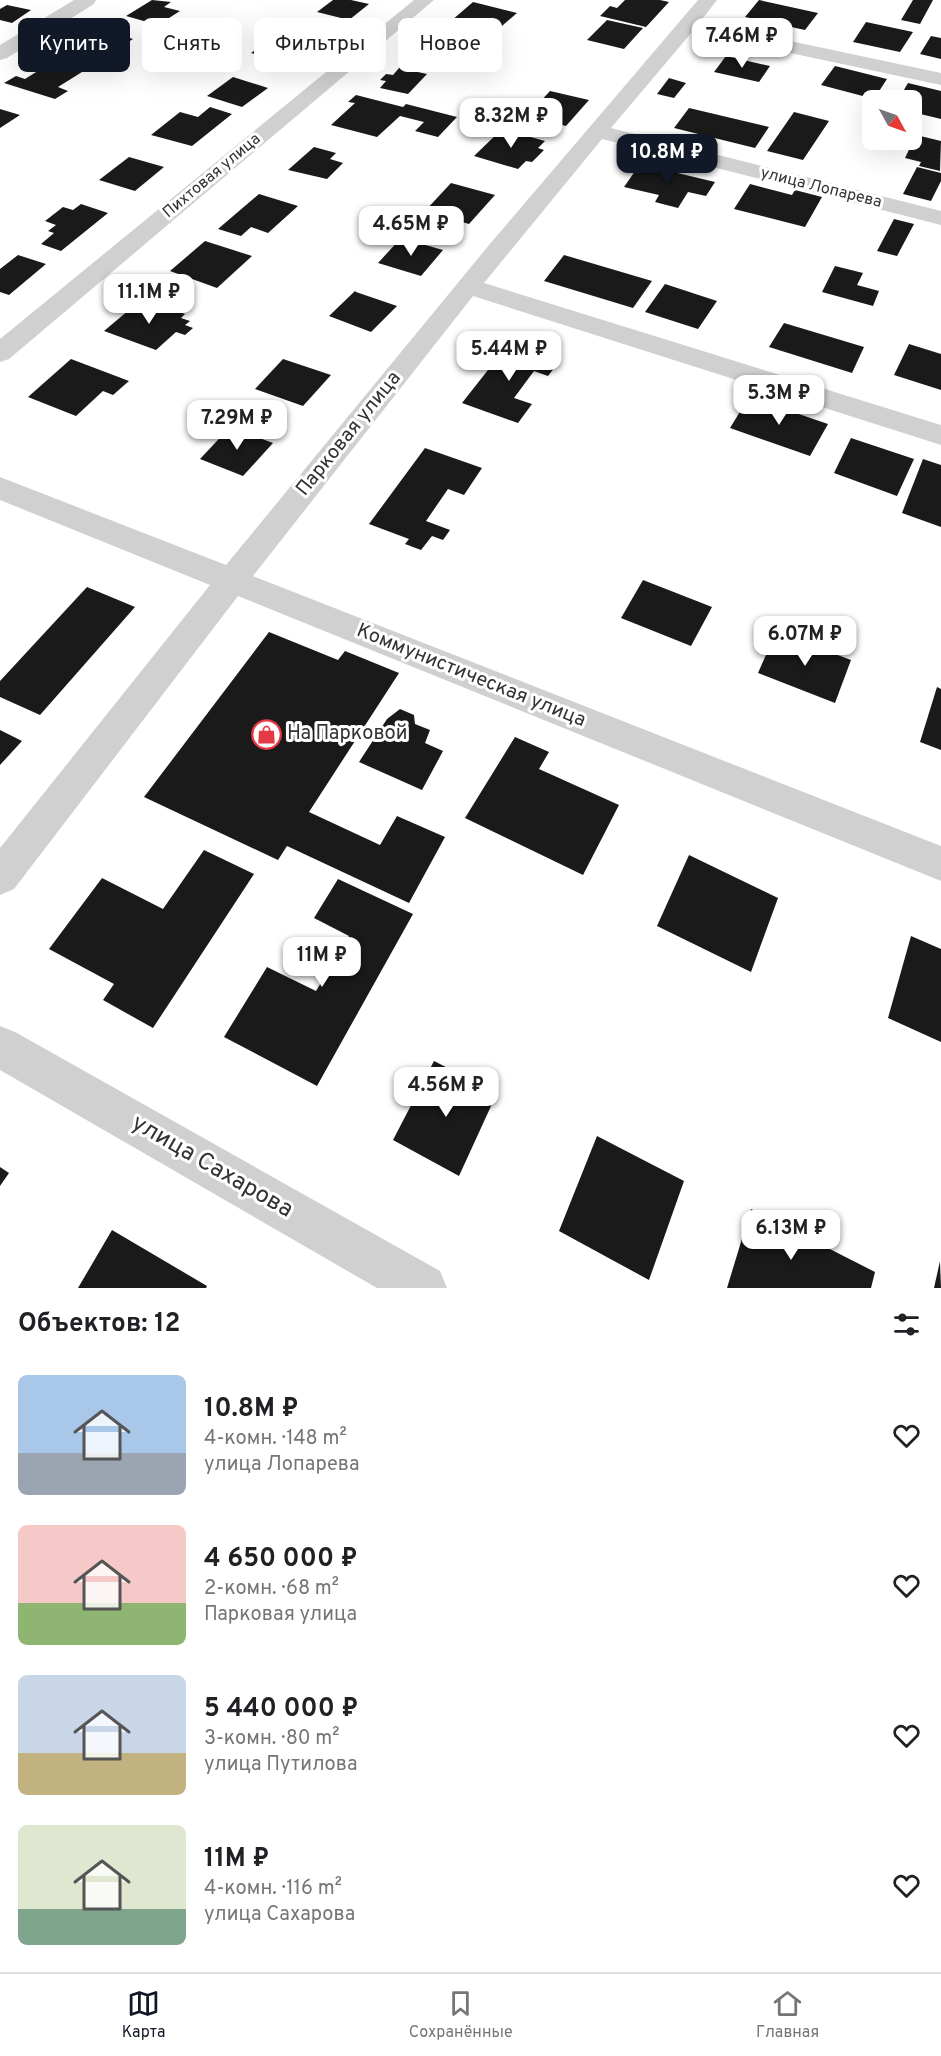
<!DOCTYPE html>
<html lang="ru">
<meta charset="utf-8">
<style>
body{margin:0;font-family:Overpass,sans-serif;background:#f2f2f2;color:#202124;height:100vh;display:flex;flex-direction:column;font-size:22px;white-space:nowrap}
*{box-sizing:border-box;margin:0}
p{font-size:20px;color:#757577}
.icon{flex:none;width:33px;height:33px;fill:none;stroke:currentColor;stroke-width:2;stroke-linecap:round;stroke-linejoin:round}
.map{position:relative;height:1288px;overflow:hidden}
.side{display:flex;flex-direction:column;background:#fff;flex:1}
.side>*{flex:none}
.top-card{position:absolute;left:18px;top:18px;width:600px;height:54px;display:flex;gap:12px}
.needle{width:39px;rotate:130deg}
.buttons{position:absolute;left:862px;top:90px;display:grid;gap:12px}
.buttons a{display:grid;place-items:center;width:60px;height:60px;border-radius:9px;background:#fff;box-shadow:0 6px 24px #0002;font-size:30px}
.price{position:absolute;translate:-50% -51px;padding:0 14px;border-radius:12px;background:#fff;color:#222;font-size:20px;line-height:39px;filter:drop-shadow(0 2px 3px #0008)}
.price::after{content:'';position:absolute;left:50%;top:36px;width:18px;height:14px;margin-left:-9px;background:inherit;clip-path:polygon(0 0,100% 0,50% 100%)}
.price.active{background:#111827;color:#fff}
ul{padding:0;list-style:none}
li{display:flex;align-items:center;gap:18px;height:150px;padding:0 18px}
li span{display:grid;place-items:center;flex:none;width:168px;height:120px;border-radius:9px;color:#555}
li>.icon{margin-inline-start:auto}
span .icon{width:72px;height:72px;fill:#fffc;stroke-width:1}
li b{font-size:26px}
h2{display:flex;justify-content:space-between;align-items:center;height:72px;padding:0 18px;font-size:26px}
.chip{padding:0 21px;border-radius:9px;background:#fff;box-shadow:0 6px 24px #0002;font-size:21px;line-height:54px}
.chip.active{background:#111827;color:#fff}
.dock{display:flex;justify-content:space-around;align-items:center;height:84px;border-top:2px solid #e0e0e0;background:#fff;font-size:16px;color:#757577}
.dock a{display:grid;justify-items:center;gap:3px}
.dock .active{color:#111827}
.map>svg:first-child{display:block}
</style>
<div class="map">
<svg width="941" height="1288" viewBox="0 0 941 1288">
<rect width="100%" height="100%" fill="#fff"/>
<g fill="#1a1a1a">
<path d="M152,0L171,2L164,7L180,11L158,25L126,16Z"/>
<path d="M333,0H351L369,4L349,20L317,12Z"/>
<path d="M625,0H660L669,2L646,27L600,16L610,6L617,8Z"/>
<path d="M759,0L818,13L805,30L745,17Z"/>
<path d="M913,0H933L920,24L901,20Z"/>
<path d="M473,2L517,13L488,38L444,27Z"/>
<path d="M7,5L31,10L12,23L0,20V9Z"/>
<path d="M607,20L643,28L624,49L587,40Z"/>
<path d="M866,22L913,32L900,52L853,42Z"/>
<path d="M105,30L133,39L89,67L47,54L60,46L73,50Z"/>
<path d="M276,35L317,46L293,64L251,53Z"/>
<path d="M931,36L941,38V59L920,54Z"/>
<path d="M726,56L770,66L759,82L714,72Z"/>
<path d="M52,62L82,72L58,87L68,91L55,99L4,83L16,76L25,79Z"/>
<path d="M835,66L887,79L874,99L821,85Z"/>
<path d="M399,68L427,74L408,94L380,88L386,81L380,80L386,74L393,75Z"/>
<path d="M233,77L268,88L242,107L207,96Z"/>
<path d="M669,78L686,83L674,98L657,94Z"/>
<path d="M908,83L941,91V119L912,112V100H898Z"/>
<path d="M550,91L589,100L566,126L527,116Z"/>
<path d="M356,95L403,107L406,104L457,117L438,137L415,131L424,122L400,116L377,137L331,125L355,103L348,102Z"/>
<path d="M210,107L232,114L192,146L151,135L180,112L198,117Z"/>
<path d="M689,108L769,127L755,148L674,128Z"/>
<path d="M0,109L20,115L0,128Z"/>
<path d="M794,112L829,121L803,160L767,151Z"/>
<path d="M502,129L545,141L538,148L544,150L532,162L526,161L518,169L474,156Z"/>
<path d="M916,135L941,141L940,171L919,166L921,162L905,158Z"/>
<path d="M314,147L336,153L330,159L343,163L327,179L288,170Z"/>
<path d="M129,157L164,167L135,191L99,180Z"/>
<path d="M640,164L715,182L706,196L688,192L678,208L655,202L659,195L624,187Z"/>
<path d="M917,167L941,173V181L931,201L903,194Z"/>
<path d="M451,183L495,195L469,224L425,211Z"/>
<path d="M750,184L792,195L795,190L822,197L805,227L734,209Z"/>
<path d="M259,194L298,206L268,233L251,227L241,236L218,229Z"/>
<path d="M81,204L108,213L61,251L41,244L54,233L48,231L56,225L45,221L63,207L73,210Z"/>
<path d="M894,219L914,224L897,256L877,251Z"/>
<path d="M401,238L443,250L421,276L378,263Z"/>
<path d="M205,241L252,256L217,288L170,271Z"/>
<path d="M18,255L46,264L9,295L0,292V269Z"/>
<path d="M564,255L652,281L633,308L544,281Z"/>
<path d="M835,266L863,273L857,285L879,291L873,306L822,292Z"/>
<path d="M665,284L717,301L698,329L645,312Z"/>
<path d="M355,291L356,292L397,306L371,332L329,316Z"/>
<path d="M142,299L185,314L181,318L190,321L185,325L193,328L185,335L176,332L156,350L104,331Z"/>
<path d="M784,323L864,347L852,373L769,347Z"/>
<path d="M510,342L561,359L548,376L534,371L514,398L532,404L518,423L462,403Z"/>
<path d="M909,344L941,354V390L894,375Z"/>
<path d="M71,359L129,381L113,395L103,391L76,416L28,397Z"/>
<path d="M283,359L331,375L303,406L255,389Z"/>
<path d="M749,397L828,424L810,456L730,428Z"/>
<path d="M230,427L273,443L243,476L200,459Z"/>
<path d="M851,438L914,459L897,496L834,473Z"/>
<path d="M425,448L482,468L464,495L448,489L426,521L450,530L443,540L432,536L421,550L405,544L409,539L369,524Z"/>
<path d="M923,459L941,465V527L902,513Z"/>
<path d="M643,580L712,607L691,646L621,618Z"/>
<path d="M87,587L135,607L40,715L0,697V681Z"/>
<path d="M269,632L338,660L345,651L399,673L309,812L380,845L397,816L445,837L409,903L287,846L278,860L144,797Z"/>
<path d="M776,632L851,660L835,703L758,673Z"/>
<path d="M937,687L941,689V750L920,742Z"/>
<path d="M400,709L414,715L415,724L430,730L425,743L443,751L422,790L359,762L387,719Z"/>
<path d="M0,730L22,741L0,765Z"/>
<path d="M515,737L549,752L539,769L619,805L583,875L465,818Z"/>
<path d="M204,850L254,874L153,1028L103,1000L114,984L49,949L102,878L163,909Z"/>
<path d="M689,855L778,898L751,972L657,926Z"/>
<path d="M338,879L413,914L317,1086L224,1037L267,967L316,991L349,936L314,918Z"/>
<path d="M911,936L941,949V1042L888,1018Z"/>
<path d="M434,1061L497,1093L459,1176L393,1140Z"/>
<path d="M597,1136L684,1181L649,1280L559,1231Z"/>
<path d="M0,1167L9,1173L0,1186Z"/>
<path d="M751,1209L875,1272L871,1288H727Z"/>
<path d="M112,1230L207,1286L206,1288H78Z"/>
<path d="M940,1261L941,1288H934Z"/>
</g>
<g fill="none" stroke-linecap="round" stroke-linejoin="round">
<g fill="#d0d0d0" fill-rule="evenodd">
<path d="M74,0H96L94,4L7,58L0,60V45Z"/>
<path d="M414,0H434L9,359L0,362V339Z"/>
<path d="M698,0H717L700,22L941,73V85L692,32L611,128L941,211V225L602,139L484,283L941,425V445L473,296L253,576L941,846V881L238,596L14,889L0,895V848L210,585L0,500V477L226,565L489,245Z"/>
<path d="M0,1026L15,1032L440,1271L447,1288H377L0,1070Z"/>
</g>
</g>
<defs>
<symbol id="shop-ring" viewBox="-11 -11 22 22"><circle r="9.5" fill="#fff" stroke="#e63946" stroke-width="1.5"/><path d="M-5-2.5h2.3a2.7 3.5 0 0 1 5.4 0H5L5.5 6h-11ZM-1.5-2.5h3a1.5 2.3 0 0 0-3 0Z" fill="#e63946"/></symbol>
</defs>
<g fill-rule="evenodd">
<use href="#shop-ring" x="250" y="718" width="33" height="33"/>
</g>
<g text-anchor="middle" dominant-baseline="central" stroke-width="6" stroke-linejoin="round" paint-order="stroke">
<g font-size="16" fill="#333" stroke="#fff">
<text transform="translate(212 176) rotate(-40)">Пихтовая улица</text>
<text transform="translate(821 188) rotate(14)">улица Лопарева</text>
</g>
<g font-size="20" fill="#333" stroke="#fff">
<text transform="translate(349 434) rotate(-51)">Парковая улица</text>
<text transform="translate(471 676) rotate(22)">Коммунистическая улица</text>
</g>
<g font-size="20" fill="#333" stroke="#fff" text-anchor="start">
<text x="287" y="734">На Парковой</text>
</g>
<g font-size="24" fill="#333" stroke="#fff">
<text transform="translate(212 1167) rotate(30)">улица Сахарова</text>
</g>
</g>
</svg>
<div class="buttons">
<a><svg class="needle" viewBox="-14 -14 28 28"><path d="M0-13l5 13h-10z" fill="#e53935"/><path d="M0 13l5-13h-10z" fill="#757577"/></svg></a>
</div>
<b class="price" style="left:742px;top:69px">7.46M ₽</b>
<b class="price" style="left:511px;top:149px">8.32M ₽</b>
<b class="price active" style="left:667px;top:185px">10.8M ₽</b>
<b class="price" style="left:411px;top:257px">4.65M ₽</b>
<b class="price" style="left:149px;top:325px">11.1M ₽</b>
<b class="price" style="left:509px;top:382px">5.44M ₽</b>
<b class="price" style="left:779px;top:426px">5.3M ₽</b>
<b class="price" style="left:237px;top:451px">7.29M ₽</b>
<b class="price" style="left:805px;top:667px">6.07M ₽</b>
<b class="price" style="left:322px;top:988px">11M ₽</b>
<b class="price" style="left:446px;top:1118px">4.56M ₽</b>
<b class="price" style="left:791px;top:1261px">6.13M ₽</b>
<div class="top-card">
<a class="chip active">Купить</a>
<a class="chip">Снять</a>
<a class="chip">Фильтры</a>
<a class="chip">Новое</a>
</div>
</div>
<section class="side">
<h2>Объектов: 12<svg class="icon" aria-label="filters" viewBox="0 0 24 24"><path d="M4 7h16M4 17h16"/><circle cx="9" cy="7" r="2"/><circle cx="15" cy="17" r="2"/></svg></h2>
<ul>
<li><span style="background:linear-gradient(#a9c7e8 65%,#9aa5b1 0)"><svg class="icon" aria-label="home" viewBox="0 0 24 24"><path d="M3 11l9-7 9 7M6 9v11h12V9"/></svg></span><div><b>10.8M ₽</b><p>4-комн. · 148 m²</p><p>улица Лопарева</p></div><svg class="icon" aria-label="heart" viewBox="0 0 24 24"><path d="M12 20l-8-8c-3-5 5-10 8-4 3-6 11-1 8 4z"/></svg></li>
<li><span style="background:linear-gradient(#f6c9c9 65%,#8fb573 0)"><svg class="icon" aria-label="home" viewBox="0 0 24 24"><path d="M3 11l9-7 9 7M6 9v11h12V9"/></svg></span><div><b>4 650 000 ₽</b><p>2-комн. · 68 m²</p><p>Парковая улица</p></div><svg class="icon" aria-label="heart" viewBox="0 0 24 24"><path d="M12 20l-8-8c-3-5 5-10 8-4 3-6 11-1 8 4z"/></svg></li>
<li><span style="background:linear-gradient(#c9d6e8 65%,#c2b280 0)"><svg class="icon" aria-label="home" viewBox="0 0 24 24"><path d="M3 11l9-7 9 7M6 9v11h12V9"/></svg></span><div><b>5 440 000 ₽</b><p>3-комн. · 80 m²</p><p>улица Путилова</p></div><svg class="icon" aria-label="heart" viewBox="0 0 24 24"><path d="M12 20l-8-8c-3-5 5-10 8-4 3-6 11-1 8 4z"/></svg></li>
<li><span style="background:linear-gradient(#dfe7d0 70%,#7fa58c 0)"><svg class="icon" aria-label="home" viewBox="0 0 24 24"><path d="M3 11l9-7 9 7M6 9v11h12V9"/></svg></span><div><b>11M ₽</b><p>4-комн. · 116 m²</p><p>улица Сахарова</p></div><svg class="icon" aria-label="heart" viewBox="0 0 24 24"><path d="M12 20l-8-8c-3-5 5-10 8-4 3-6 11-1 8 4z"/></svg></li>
</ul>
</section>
<nav class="dock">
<a class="active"><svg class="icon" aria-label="map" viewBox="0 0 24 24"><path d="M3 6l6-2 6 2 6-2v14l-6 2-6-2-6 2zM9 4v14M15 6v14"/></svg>Карта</a>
<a><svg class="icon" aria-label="saved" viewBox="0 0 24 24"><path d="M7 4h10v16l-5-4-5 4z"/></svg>Сохранённые</a>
<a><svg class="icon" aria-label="home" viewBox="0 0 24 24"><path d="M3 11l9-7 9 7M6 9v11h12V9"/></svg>Главная</a>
</nav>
